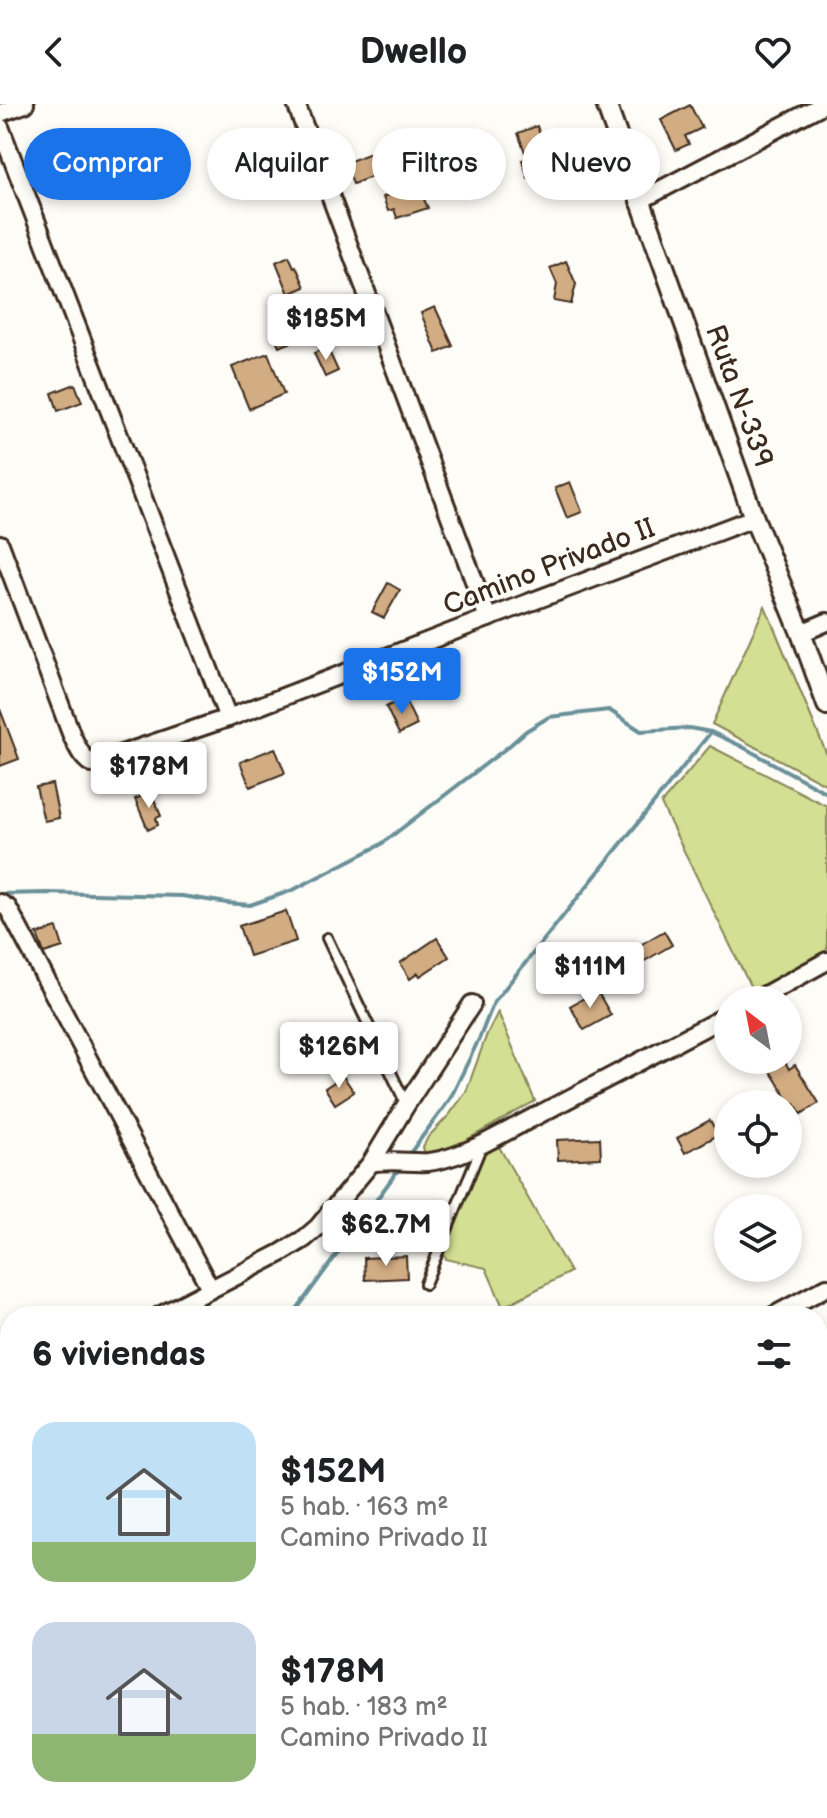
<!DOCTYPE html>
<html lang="es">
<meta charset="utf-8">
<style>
body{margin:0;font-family:"Balsamiq Sans",sans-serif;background:#f6f6f6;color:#202124;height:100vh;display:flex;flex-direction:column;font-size:30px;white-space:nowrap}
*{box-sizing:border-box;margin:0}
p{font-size:26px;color:#757577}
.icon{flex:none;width:44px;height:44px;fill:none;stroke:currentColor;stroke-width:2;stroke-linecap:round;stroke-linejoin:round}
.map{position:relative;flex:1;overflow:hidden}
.panel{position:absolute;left:0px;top:1202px;width:828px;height:512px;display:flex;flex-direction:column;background:#fff;border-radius:32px 32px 0 0;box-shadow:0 4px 12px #0003}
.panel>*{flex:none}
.guide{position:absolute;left:24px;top:24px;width:780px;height:72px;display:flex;gap:16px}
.needle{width:52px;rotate:328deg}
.controls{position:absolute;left:714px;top:882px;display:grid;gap:16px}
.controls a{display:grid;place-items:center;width:88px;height:88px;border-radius:50%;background:#fff;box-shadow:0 4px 12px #0003;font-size:40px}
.price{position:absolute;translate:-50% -68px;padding:0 18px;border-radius:8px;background:#fff;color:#222;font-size:26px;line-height:52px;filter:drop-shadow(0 2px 4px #0008)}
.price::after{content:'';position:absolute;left:50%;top:48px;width:24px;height:18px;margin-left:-12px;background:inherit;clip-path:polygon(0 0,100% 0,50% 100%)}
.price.active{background:#1a73e8;color:#fff}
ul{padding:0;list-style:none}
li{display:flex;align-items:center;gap:24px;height:200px;padding:0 32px}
li span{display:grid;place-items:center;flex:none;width:224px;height:160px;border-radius:24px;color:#555}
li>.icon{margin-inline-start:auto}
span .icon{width:96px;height:96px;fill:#fffc;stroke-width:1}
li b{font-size:34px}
h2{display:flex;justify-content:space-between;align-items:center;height:96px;padding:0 32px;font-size:34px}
.pill{padding:0 28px;border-radius:36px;background:#fff;box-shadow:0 4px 12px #0003;font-size:28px;line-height:72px}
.pill.active{background:#1a73e8;color:#fff}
header{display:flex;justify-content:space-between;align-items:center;height:104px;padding:0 32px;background:#fff;font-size:36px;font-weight:800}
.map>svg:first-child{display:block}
</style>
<header><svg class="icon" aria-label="back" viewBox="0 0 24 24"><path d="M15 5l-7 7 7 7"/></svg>Dwello<svg class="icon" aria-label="heart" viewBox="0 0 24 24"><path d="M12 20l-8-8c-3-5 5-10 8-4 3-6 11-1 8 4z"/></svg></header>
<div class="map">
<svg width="827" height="1714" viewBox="0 0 827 1714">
<rect width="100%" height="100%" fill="#fdfcf7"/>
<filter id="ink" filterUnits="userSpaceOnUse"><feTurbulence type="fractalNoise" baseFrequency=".0125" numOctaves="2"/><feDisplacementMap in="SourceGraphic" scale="16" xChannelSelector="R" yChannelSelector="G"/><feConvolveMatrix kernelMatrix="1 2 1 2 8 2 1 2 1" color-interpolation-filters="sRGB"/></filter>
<g filter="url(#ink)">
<g fill="#d3df92" stroke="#878458" stroke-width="2">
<path d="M765,502L827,651V681L712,620Z"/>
<path d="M710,642L827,702V854L755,892L661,700Z"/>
<path d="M498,908L535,997L452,1044L426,1055L423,1043L428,1033L449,1011L466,988L487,930Z"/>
<path d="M498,1041L570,1168L503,1203L486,1164L446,1155L439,1138L475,1053Z"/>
</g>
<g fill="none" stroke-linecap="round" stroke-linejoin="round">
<g stroke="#6a9098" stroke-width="4">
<path d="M0,790L48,789L182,792L227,799L250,801L293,786L380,741L509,642L526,627L549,613L609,606L641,627L689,624L711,628L741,642L827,689"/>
<path d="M408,1052L450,995L479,935L494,898L711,628"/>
<path d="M292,1212L401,1062"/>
<path d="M818,1387L827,1384"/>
<path d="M0,1484L10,1479"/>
<path d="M159,1714L174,1704"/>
</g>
</g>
<g fill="#d2ac83" stroke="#3b2a1e" stroke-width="2">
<path d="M690,1L702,24L685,32L689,40L676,46L661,16Z"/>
<path d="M537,22L552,65L528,74L522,56L527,54L518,29Z"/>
<path d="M394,40L402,61L353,80L345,59Z"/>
<path d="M414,81L418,92L422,91L428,104L397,114L394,105L388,107L383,93Z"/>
<path d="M289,152L294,163L296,162L305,183L289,190L276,158Z"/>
<path d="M566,157L576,180L571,200L554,197L557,180L550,164Z"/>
<path d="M435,203L453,242L437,249L421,209Z"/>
<path d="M293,215L301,235L279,243L272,223Z"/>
<path d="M327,243L338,267L325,273L314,249Z"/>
<path d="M268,249L284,290L249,305L232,263Z"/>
<path d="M75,280L82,298L58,307L52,289Z"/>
<path d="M570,378L582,408L567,414L555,384Z"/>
<path d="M388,479L400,486L384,514L372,508Z"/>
<path d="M404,594L417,621L399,630L386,603Z"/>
<path d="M0,605L19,655L0,662Z"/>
<path d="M275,644L285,669L250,683L240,658Z"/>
<path d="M52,680L59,714L44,717L36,683Z"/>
<path d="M151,688L161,712L156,714L158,721L148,726L135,695Z"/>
<path d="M286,807L296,837L249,852L239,822Z"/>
<path d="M57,824L63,843L44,849L37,830Z"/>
<path d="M664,827L672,841L636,862L628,848Z"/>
<path d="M437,834L449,853L420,872L418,869L410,875L400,859Z"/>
<path d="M597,887L611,911L584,926L570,902Z"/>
<path d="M777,956H784L789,965L795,961L819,999L801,1010L795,1000L792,1002L767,962Z"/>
<path d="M343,972L354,988L335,1000L325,984Z"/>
<path d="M710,1016L718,1031L685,1049L677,1034Z"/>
<path d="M600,1034L601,1054L558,1056L557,1036Z"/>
<path d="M406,1152L407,1174L365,1176L364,1154Z"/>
</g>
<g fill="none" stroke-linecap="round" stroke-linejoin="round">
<defs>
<g id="service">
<path d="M327,834L406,1000"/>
<path d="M425,1180L482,1041"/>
</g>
<g id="minor">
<path d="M296,0L488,514"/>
<path d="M0,9L25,0"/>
<path d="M0,23L228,614"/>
<path d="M639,97L824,0"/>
<path d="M0,440L72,632C78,644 81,653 92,660L228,614L488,514L754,414"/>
<path d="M801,529L827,518"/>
<path d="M0,799L8,804L210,1184"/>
<path d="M756,896L827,857"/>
<path d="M371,1059L406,1001L472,900"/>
<path d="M159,1212L281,1149L304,1135L318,1123L371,1059C391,1055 409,1059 428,1058C447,1056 465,1048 483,1040L728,911"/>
<path d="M773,1212L827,1183"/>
<path d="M0,1298L10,1293"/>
<path d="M0,1625L10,1620"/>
<path d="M197,1714L212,1704"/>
</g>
<path id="tertiary" d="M606,0L754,414L801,529L827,601"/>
</defs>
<use href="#service" stroke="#3b2a1e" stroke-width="14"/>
<use href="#minor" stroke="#3b2a1e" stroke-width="22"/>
<use href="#tertiary" stroke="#3b2a1e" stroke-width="24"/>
<use href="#service" stroke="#fdfcf7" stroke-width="8"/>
<use href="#minor" stroke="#fdfcf7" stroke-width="16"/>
<use href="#tertiary" stroke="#fdfcf7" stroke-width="18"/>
</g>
</g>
<g text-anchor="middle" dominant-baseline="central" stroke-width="6" stroke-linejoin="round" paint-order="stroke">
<g font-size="28" fill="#3b2a1e" stroke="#fdfcf7">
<text transform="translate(739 292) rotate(70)">Ruta N-339</text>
<text transform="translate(549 463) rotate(-21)">Camino Privado II</text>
</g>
</g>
</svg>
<div class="controls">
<a><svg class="needle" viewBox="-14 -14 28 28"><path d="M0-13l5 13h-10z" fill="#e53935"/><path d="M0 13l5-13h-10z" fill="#757577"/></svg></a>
<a><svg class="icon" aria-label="locate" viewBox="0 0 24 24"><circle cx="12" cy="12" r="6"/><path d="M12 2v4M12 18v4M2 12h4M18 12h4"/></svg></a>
<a><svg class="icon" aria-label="layers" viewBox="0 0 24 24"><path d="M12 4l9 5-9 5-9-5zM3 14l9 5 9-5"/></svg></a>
</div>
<b class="price" style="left:326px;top:258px">$185M</b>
<b class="price active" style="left:402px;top:612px">$152M</b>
<b class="price" style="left:149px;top:706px">$178M</b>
<b class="price" style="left:590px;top:906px">$111M</b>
<b class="price" style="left:339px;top:986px">$126M</b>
<b class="price" style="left:386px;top:1164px">$62.7M</b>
<div class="guide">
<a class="pill active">Comprar</a>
<a class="pill">Alquilar</a>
<a class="pill">Filtros</a>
<a class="pill">Nuevo</a>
</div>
<section class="panel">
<h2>6 viviendas<svg class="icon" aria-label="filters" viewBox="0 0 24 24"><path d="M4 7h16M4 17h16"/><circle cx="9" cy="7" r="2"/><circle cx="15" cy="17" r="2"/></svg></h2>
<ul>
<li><span style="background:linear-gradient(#bfe0f5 75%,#8fb573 0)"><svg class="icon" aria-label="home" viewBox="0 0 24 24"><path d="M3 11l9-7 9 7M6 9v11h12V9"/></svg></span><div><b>$152M</b><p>5 hab. · 163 m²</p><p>Camino Privado II</p></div></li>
<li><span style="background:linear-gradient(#c9d6e8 70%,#8fb573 0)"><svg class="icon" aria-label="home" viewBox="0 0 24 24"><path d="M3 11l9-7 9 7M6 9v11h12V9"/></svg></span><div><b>$178M</b><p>5 hab. · 183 m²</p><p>Camino Privado II</p></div></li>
</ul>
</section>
</div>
